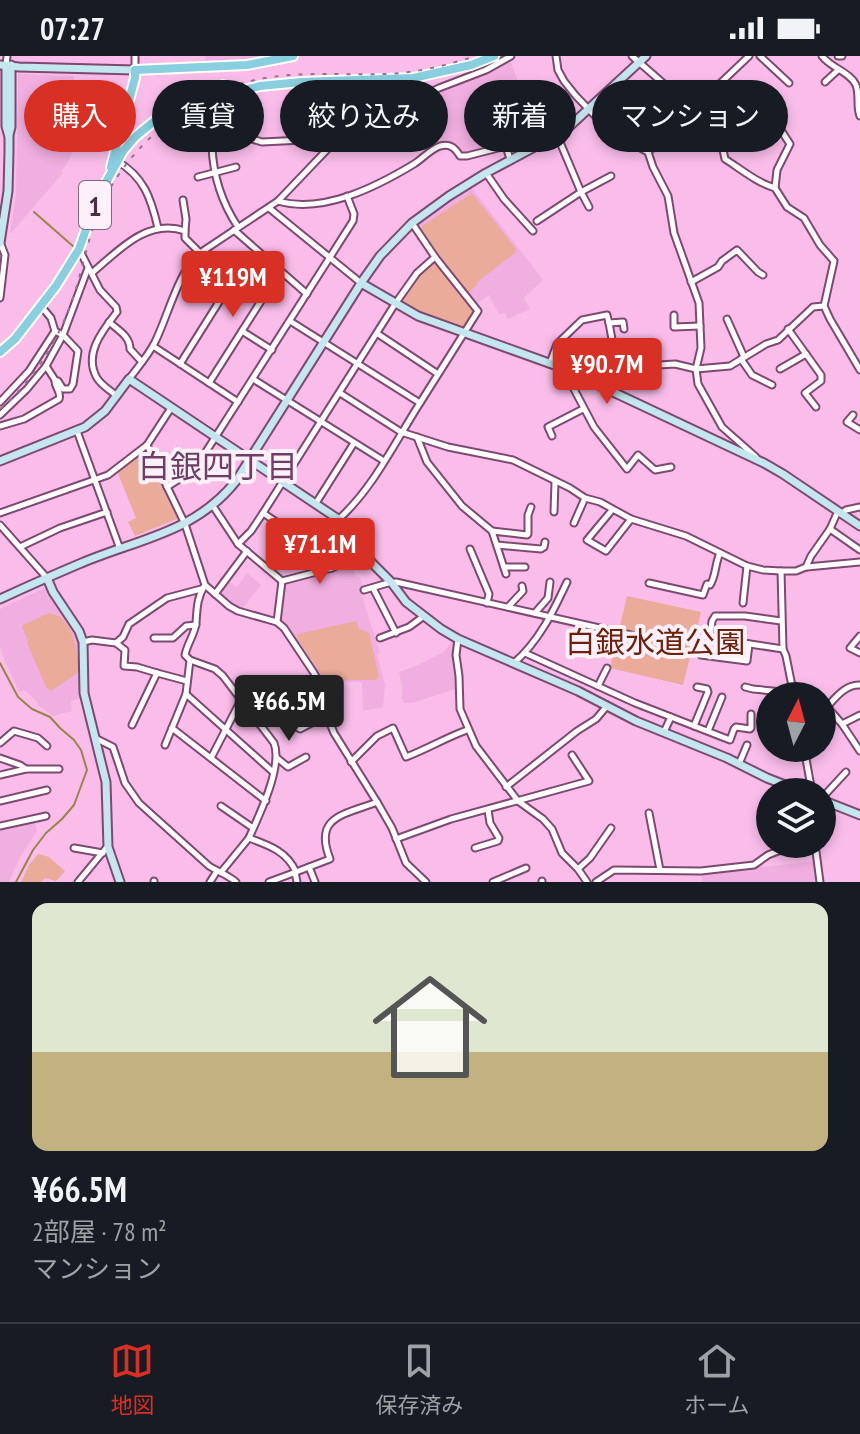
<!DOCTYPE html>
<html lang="ja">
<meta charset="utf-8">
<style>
body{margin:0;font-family:"PT Sans Narrow","Noto Sans JP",sans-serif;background:#242831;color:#f1f3f6;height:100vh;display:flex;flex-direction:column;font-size:30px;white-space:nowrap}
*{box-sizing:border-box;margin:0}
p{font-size:26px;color:#9ea1a6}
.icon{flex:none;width:44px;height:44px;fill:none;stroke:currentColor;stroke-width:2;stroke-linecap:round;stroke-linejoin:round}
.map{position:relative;height:826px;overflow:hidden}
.drawer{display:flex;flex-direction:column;background:#171b24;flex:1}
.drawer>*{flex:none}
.top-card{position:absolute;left:24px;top:24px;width:812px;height:72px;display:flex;gap:16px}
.needle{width:52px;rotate:6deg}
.buttons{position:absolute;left:756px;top:626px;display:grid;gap:16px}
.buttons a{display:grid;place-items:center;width:80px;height:80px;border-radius:50%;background:#171b24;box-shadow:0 4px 12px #0003;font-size:40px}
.price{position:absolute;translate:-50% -68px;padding:0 18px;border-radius:8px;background:#d93025;color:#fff;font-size:26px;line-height:52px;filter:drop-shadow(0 2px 4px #0008)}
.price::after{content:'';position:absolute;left:50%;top:48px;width:24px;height:18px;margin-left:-12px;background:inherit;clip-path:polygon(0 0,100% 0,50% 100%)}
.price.selected{background:#222;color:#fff}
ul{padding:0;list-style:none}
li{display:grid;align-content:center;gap:16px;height:424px;padding:0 32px}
li span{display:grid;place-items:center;height:248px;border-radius:16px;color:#555}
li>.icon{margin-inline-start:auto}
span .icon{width:144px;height:144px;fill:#fffc;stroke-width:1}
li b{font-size:34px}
.tag{padding:0 28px;border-radius:36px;background:#171b24;box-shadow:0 4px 12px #0003;font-size:28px;line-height:72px}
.tag.selected{background:#d93025;color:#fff}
.status{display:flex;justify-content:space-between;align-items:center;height:56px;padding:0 40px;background:#171b24;direction:ltr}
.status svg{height:22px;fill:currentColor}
.tabs{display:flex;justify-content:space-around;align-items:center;height:112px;border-top:2px solid #363941;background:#171b24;font-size:22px;color:#9ea1a6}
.tabs a{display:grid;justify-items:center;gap:4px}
.tabs .selected{color:#d93025}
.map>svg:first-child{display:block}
</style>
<div class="status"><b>07:27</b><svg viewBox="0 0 49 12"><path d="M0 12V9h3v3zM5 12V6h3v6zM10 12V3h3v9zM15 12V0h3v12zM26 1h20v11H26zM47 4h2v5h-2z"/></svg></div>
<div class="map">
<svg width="860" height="826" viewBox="0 0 860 826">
<rect width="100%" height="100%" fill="#fabdea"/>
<g fill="#f1aee0">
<path d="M205,0H257L248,6H205Z"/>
<path d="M509,1L536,75L502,91L460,100L450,89L434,93L405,47Z"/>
<path d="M18,18L74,20L73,94L67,108L61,115L63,117L10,178L16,139Z"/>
<path d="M469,128L543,224L524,242L530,253L508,263L504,257L499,258L489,239L474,250L412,167Z"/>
<path d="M352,506L356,521H360L363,533L360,534L380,597L377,598L385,629L383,651L363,655L362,626L320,625L317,617L280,563L285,527L334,514Z"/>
<path d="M247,517L261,529L242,553L231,548L220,536L228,525L237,531Z"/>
<path d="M49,530L81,584L83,642L71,645L72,655L53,660L38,649L37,645L24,634L19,636L4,603L0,590V553Z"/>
<path d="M453,584L456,625L455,633L412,647H404L402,643V630L399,616L416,610L444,596Z"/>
<path d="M34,763L37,775L20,801L9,826H0V770Z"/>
<path d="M817,805L819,826H703L701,818Z"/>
</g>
<g fill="#eaab9a">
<path d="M472,137L516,193L515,197L476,227L477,229L468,237L419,172Z"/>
<path d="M436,204L475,253V256L465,272L419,257L400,246L418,218Z"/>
<path d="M145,394H147L179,462L135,480L128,466L136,462L117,415Z"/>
<path d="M627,540L701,556L683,629L610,612Z"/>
<path d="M49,557C74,560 78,596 79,616L51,635L46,631L27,587L28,585L22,571L23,569Z"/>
<path d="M356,565L359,573L369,577L379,621L376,624H325L297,582L298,578Z"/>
<path d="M38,798L49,801L65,815L56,825L45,822L41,826H21L29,809Z"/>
</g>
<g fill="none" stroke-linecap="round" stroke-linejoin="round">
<g stroke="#9a844c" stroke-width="2">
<path d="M34,156L74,191"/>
<path d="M0,607L18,641L32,653L50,661L60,672L74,684L81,694L87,714L74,749L62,763L46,777L33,794L16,826"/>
</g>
<defs>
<g id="street">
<path d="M556,0L558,14L564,25L576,40L601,66L619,76L635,89L648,96L653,111L668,140L674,177L699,247L701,292L696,313L698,328L722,371L756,401"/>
<path d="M632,0L719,76L725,103C742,114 756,126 775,132L787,151L804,162L820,189L834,205L824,250L830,263L860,314"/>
<path d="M760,0L789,27"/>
<path d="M822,0C831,12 850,16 856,29C860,40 856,50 860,60"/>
<path d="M838,0H842"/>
<path d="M6,9L7,0"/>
<path d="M135,14V0"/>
<path d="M825,26L838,14"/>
<path d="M759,41L790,88L777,114L775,132"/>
<path d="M557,79L581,136L589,151"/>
<path d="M242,80L262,86L323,83L332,87"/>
<path d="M212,90C213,119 222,147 238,171"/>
<path d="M648,96L749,0"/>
<path d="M117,105C144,121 151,142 158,172"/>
<path d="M486,117L504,143L533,175"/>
<path d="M198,121L236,111"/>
<path d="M183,144L186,163L185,175"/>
<path d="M278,145C323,158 376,131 414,108C422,103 431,93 440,90C450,87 455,92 460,100H467L506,90L509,100"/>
<path d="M269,152L361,227"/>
<path d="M537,165L581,136L611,120"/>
<path d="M234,174L307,238"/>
<path d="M79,193L100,234L116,251L117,256C103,274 83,298 97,322C101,329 111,335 117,340"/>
<path d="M92,217C118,195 147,162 185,175V182L200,197L262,243"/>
<path d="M691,226L718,211L722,205L737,194L758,216L763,219"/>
<path d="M0,242L5,199L0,186"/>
<path d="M674,259V271L700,270"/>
<path d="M727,263L744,301"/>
<path d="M290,265L420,347L478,255L435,201L412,167"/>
<path d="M109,266C118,274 130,280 130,293L142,306"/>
<path d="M609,267L614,294"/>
<path d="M788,273L821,319V325L805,337L816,351"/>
<path d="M242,275L272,294"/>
<path d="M378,278L438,318"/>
<path d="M153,290L238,346"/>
<path d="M741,303L752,319L772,329"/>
<path d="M550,307L557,288L582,264L607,259L609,267L623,266L624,273"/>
<path d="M180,308L234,222"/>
<path d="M46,310L63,279L88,212"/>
<path d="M561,310L588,304L614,294L642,310L675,308L696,313L730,310L766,288L778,284L813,251L824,250"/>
<path d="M780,313L806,298"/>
<path d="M565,314V316L594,371L627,413L638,399L655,414L671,411"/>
<path d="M129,323C138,311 148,300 155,286C168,260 178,216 200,197L278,145L342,78L439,32L486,14L511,0"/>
<path d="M253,323L384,405"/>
<path d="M209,327L280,215"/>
<path d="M340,337L401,376L448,391L513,404L570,432L585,442L600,446L631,463L686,480L747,510L763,514L781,515H796L806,511L811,500L830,473L838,455"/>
<path d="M0,346L29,315L55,275"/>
<path d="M0,359L27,333L46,310L55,324"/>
<path d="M853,359L847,366L860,374"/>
<path d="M0,370L24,363L59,343C62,336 54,331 55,324L58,325L63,333H70L73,328L78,295L63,279L55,275L51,262L41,250"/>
<path d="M77,375L120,493"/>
<path d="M552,380L548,371L583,353"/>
<path d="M417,381L427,406L462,450L492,475L506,518"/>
<path d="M147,389L185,468L205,529L229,550L238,555L277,566L284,572L314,617L319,626L323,650L334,677L377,746L392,772L406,807L426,826"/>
<path d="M167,431L195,413L353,165L354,158L347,140"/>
<path d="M316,447L354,387"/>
<path d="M213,450L238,488L282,525"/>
<path d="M612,454L587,484L606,495L631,463"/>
<path d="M554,456L555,426"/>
<path d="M0,457L108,419L147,389L171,352"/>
<path d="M263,457L318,494L332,512"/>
<path d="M841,458L846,454L860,451"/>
<path d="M339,463C374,431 395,386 420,347"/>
<path d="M574,467L585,442"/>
<path d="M0,469L47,522"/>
<path d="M830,473L860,494"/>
<path d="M492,475L527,479L528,478V459L531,451"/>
<path d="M238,488L251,475L263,457L395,248L417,217L435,201"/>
<path d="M497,489L541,493L544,491L545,486"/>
<path d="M20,491L60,472L107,456"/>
<path d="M470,493L489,538L487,547"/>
<path d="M504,511H525"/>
<path d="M807,511L860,506"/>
<path d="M781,515L783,593L786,600L794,640"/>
<path d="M649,527L703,539L707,528L710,529C716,521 715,507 720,497"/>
<path d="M205,529C197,541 197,553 196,567C195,578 187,588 185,599L190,604L186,638L172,672L266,745"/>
<path d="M373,532L396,577"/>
<path d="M364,534L388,527L396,526L635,580"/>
<path d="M215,538L247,495"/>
<path d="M743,547L747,510"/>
<path d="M508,551L523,535L522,530"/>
<path d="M535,557L548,542L550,526"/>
<path d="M781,565L745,560H715L712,565L710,582L783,593"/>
<path d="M277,566L282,525L332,512L365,497"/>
<path d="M860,580L850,592L860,597"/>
<path d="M154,582H173L186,570L196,569"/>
<path d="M380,582L409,571L424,560"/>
<path d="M458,583L456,599L459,620L460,653L476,690L518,745L543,763L552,773L562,797L578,813L587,826"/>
<path d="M83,586L92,584L116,587L123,581L129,568L167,542L201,533"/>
<path d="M116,587L125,594L124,610L137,611L157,617"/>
<path d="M525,597L635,647L730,684L734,673L736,671L750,673L751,672V658"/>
<path d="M701,599L747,605L749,588"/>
<path d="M190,604L215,613L223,620L274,687C283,711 259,759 249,782C268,789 287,795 296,816L330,803C313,760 344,759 377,746"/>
<path d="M514,607C539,585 553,556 567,526"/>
<path d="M598,630L607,612"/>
<path d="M745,631L753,633L793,637"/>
<path d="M186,638L273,716"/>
<path d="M809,640L814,636L817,640"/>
<path d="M822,645L842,668L860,695"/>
<path d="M827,651C836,641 846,628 860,629"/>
<path d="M281,658L292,668L300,673L327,659"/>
<path d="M842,668L860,659"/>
<path d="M132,669L157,617L187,625"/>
<path d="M694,670L708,636L707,633L697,631"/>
<path d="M708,675L722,641"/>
<path d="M664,676L671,661"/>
<path d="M95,682L113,691L125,727L139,747L209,810C218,816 227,818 236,826"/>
<path d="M0,687L14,675L38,682L47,690"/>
<path d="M165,689L172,672"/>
<path d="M804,692L812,736"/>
<path d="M0,702L20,709L26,713L0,719"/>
<path d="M211,702L241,644"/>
<path d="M277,702L288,711L306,701"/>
<path d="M351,706L377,680L393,672L406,701C427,693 445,682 467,674"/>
<path d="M739,708L747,689"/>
<path d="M26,713H59"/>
<path d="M506,731L577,675L596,663L607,650"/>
<path d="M822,742L846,716"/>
<path d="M0,745L47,734"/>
<path d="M221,750L253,772"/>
<path d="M649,757L660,814"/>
<path d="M0,770L46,760"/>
<path d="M396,783L451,763L589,725L572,699"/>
<path d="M815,788L820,826"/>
<path d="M74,792L103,797"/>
<path d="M475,792L498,785L499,782L490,767L488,754"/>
<path d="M309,811L315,826"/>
<path d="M578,813L590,802L611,772"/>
<path d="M222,815L249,782"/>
<path d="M295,816L297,826"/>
<path d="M542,825V826"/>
<path d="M78,826L107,791"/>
<path d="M154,826V825"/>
<path d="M210,826L217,815"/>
<path d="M269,826L296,816"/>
<path d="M493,826L526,812"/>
<path d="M596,826L614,814L701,815L754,809L768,799L778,795L814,788"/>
</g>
<g id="secondary">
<path d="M0,9L19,11L135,14"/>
<path d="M9,79L11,71V9"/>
<path d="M0,187L8,135L9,96V81L6,70V9"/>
<path d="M361,227L418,260L560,311L764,407L783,418L860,470"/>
<path d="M0,405L85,371L105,355L129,323L344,467L372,507L391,526L406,546L441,573L458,583L578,635L636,665L727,702L767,722L803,736"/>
<path d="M47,522L53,536L79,575L83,586L84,637L106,726L108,791L120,826"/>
<path d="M0,543C26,531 53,519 79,508C137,483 195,477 236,425L361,227L380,200L412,167L449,140L486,117L557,79L571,69L646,0"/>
<path d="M822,744L860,759"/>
</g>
<g id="primary">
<path d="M111,111L135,22V14L247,9L293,0"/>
<path d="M0,296L15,283L56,230L79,193L97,143L123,95L135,81L169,53L223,29L233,34L240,35L260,30L301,26L413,22L471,9L494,0"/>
</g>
</defs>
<use href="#street" stroke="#7d4971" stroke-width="9"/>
<use href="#secondary" stroke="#7d4971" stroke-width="11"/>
<use href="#primary" stroke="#fff" stroke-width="12"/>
<use href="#street" stroke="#fff" stroke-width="5"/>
<use href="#secondary" stroke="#c4e7ef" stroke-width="7"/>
<use href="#primary" stroke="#89cfdf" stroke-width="8"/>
<path stroke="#9a708f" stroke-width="2" stroke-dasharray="4 8" stroke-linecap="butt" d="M0,353C35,323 58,285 73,242C82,215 87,187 97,160C120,100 171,55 229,32C279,12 334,20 386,18C417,17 447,9 476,0"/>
</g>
<g text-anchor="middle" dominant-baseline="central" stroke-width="8" stroke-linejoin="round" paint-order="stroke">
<rect fill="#fdf0f9" stroke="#7e6979" stroke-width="2" x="79" y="125" width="32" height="48" rx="6"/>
<g font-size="28" font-weight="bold" fill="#482f42">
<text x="95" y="149">1</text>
</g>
<g font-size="30" fill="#6d200a" stroke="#fdf0f9">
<text x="655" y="585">白銀水道公園</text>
</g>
<g font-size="32" fill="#703d64" stroke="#fdf0f9">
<text x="218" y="410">白銀四丁目</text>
</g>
</g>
</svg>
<div class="buttons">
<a><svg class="needle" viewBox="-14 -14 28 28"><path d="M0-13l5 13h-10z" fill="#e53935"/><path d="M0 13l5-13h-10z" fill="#9ea1a6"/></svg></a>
<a><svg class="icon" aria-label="layers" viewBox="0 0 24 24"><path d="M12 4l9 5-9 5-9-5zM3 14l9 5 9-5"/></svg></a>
</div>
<b class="price" style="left:233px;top:263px">¥119M</b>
<b class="price" style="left:607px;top:350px">¥90.7M</b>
<b class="price" style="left:320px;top:530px">¥71.1M</b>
<b class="price selected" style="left:289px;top:687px">¥66.5M</b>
<div class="top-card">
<a class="tag selected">購入</a>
<a class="tag">賃貸</a>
<a class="tag">絞り込み</a>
<a class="tag">新着</a>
<a class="tag">マンション</a>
</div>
</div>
<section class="drawer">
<ul>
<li><span style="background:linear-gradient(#dfe7d0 60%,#c2b280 0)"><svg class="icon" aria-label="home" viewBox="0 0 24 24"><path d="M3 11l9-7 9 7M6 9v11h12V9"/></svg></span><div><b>¥66.5M</b><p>2部屋 · 78 m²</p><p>マンション</p></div></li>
</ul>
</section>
<nav class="tabs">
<a class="selected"><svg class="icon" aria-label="map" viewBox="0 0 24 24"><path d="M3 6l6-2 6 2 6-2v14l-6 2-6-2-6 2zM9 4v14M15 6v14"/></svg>地図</a>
<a><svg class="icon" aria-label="saved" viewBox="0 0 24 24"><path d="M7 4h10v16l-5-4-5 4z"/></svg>保存済み</a>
<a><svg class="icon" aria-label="home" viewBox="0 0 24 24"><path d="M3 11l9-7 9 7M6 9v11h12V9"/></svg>ホーム</a>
</nav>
